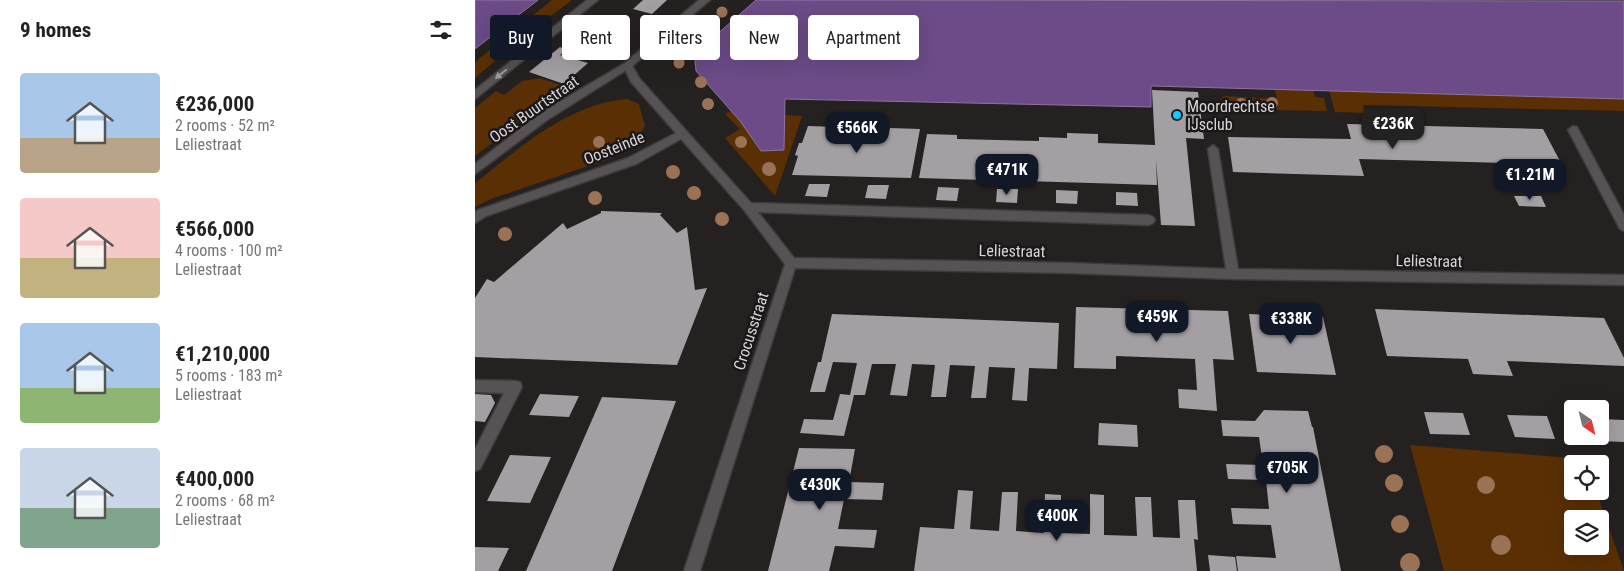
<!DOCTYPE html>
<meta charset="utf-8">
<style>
body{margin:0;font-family:"Roboto Condensed",sans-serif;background:#f2f2f2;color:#222;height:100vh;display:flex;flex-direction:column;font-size:19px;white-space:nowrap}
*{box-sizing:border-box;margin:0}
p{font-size:16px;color:#767676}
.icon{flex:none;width:28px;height:28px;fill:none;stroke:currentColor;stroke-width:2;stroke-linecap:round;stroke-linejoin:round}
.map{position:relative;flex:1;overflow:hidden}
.sheet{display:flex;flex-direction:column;background:#fff;width:475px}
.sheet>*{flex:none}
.banner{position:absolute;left:15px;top:15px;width:475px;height:45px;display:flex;gap:10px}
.needle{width:32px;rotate:145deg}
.fabs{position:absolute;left:1089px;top:400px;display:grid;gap:10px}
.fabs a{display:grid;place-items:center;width:45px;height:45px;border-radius:5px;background:#fff;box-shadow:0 5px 20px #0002;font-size:25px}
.price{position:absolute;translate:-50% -42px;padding:0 11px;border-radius:10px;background:#111827;color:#fff;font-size:16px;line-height:32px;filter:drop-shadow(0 1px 2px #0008)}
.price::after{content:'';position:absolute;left:50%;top:30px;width:15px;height:11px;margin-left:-8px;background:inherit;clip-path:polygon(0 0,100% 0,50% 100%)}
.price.selected{background:#222;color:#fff}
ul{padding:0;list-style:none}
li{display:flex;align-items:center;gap:15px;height:125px;padding:0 20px}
li span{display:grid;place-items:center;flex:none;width:140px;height:100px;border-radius:5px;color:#555}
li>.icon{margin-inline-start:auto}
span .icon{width:60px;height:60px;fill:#fffc;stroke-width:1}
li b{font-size:21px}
h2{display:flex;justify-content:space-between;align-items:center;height:60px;padding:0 20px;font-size:21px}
.tag{padding:0 18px;border-radius:5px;background:#fff;box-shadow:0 5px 20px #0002;font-size:18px;line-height:45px}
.tag.selected{background:#111827;color:#fff}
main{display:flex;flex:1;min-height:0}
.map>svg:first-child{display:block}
</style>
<main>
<section class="sheet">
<h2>9 homes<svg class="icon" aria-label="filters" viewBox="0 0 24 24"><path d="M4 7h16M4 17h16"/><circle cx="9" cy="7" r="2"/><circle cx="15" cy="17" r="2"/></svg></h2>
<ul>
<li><span style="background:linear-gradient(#a9c7e8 65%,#b9a48a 0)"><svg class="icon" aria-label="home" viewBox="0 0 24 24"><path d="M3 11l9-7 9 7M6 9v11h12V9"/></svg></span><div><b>€236,000</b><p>2 rooms · 52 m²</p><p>Leliestraat</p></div></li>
<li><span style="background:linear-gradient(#f6c9c9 60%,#c2b280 0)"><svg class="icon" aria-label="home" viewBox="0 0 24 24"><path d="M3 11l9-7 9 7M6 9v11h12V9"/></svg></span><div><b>€566,000</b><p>4 rooms · 100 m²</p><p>Leliestraat</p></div></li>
<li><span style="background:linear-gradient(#a9c7e8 65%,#8fb573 0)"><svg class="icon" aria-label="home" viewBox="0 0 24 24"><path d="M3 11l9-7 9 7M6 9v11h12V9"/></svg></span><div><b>€1,210,000</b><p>5 rooms · 183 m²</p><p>Leliestraat</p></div></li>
<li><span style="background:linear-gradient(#c9d6e8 60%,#7fa58c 0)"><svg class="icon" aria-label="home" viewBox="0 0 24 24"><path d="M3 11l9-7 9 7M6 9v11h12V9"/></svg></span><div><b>€400,000</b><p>2 rooms · 68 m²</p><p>Leliestraat</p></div></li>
</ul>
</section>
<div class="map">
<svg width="1149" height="571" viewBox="0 0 1149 571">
<rect width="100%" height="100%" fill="#252121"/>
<g fill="#5a2f04" fill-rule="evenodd">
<path d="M77,0H97L42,42L0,78V62Z"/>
<path d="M65,78L96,89L44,122L0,156V108L21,91L29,95L47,81Z"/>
<path d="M800,89H838L840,97L849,98L852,111L750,109L748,96L802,99Z"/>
<path d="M854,90L1149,99V111L888,105L890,113L860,112Z"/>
<path d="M152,99L164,104L170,126C162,143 150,150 134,159L16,199L0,207V183C45,148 92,104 152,99Z"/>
<path d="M256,111L265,121L309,150V115L327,116L300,196L250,138L265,129L250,114Z"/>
<path d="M935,445L1109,459L1111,464H1098V491H1121L1149,571H969ZM1098,519H1125V546H1098Z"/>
</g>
<g fill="#6c4b88" stroke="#8d759f">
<path d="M0,0H63L0,49Z"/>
<path d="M281,0L1149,1V99L676,86V107L310,99L309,150L286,151L265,121L221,71L220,61L224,50Z"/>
</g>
<g fill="#a49fa2">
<path d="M168,0H192L177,14L158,9Z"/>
<path d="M85,47L92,50L85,55L113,63L89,84L54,72Z"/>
<path d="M677,90L723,92L729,139L711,138L720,226L686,225L681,159L682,185L444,178L452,134L482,135V139L564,141V137L592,138V133L623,134V143L680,145Z"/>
<path d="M872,124L1068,129L1086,163L1049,162L1059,183L1040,182L1031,163L884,159L889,176L758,172L753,137L876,139Z"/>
<path d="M333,126L363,127L360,136L413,137L415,128L445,129L436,178L317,175L323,156L320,155L324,143H327Z"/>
<path d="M334,184H355L352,197L330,196Z"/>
<path d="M393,185H414L411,199L390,198Z"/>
<path d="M463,187L484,188L482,201L461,200Z"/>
<path d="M522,189H543L542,203L521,202Z"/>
<path d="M581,190L603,191L602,204L581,203Z"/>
<path d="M641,192L662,193L663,206L641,205Z"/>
<path d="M1039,196H1066L1071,207L1044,206Z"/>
<path d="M126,211L187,213L185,215L202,233L212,227L220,290L232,288L202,365L0,357V298L12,279L19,282L88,223L92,229L126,213Z"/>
<path d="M601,307L753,311L759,360L738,359L742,411L704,408L703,389L722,390L720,359L641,356V369L599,368Z"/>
<path d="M900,309L1129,318L1149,358V366L1032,361L1038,376L998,374L993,359L912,356Z"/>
<path d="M357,314L584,323L582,369L554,368L552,401L537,400L540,368L514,367L511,398H496L500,366L475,365L471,397H456L460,365L437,364L432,396L415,395L421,364H397L390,395H379L369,436L325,433L329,419L358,420L365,394L375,395L382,363L358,362L350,392H335L343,362H346Z"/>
<path d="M774,314L848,317L861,375L782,372Z"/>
<path d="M0,394L16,395L20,403L10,422L0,421Z"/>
<path d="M65,394L104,396L94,417L54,415Z"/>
<path d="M127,397L201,401L137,571H51Z"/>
<path d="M789,410L833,411L837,427H838L866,571H763L761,556L801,558L796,525L758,524L756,508L794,509L791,480L753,479L751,464L788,465L784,437L748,436L746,420L780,421Z"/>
<path d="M949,412L988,413L995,435L955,434Z"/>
<path d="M1032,415L1072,416L1080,439L1040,437Z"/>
<path d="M1125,419L1149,420V442L1125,441L1123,436H1125Z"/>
<path d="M624,423L662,425L663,447L623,445Z"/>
<path d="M324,448L380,449L374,482L409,483L407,500L369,499L363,529L402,530L399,548L360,546L354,571H293Z"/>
<path d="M35,455L76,457L55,503L12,501Z"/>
<path d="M483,490L498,491L495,529L524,531L527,492H543L541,531L569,533L570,494L586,495V533L615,534V494L629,495V535L662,536L660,497H676L678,537L705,538L703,500H720L723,540L719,539L722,571H439L445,527L479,529Z"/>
<path d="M0,547L34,548L23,571H0Z"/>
<path d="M733,555L760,557L762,571H735Z"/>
</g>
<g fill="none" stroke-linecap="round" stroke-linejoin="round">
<defs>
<g id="minor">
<path d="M112,0H123L0,99V90Z"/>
<path d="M153,62L156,63L164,78L276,203L674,215L678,217L680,220L678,223L674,225L283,212L319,258L594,263L751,269L733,149L738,145L743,149L763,269L1149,275V285L758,279L594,273L320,268L225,571H209L310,264L269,210L206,139L161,164L11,216L0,223V212L3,210L153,158L201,133L156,82L148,65Z"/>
<path d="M1098,126L1102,127L1149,215V231L1145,229L1093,130Z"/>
<path d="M0,380L40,381L45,382L47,387L5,469L0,471V449L29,393L0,392Z"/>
</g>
<path id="tertiary" d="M224,0H235L156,67L72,120L0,174V164L64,114L150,63Z"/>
</defs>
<use href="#minor" stroke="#3f3b3c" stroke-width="3"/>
<use href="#tertiary" stroke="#3f3b3c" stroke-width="3"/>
<use href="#minor" fill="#575253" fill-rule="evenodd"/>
<use href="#tertiary" fill="#575253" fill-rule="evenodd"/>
</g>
<g fill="#9a7255">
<circle cx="247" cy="12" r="5.5"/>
<circle cx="225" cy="33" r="5.5"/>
<circle cx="204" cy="63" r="5.5"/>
<circle cx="226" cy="82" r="6"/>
<circle cx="797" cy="103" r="6"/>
<circle cx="233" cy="104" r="6"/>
<circle cx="766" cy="104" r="6"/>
<circle cx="124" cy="142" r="6"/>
<circle cx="266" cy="142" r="6"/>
<circle cx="294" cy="169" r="7"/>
<circle cx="198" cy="172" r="7"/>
<circle cx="219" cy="193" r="7"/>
<circle cx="120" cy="198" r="7"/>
<circle cx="247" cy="219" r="7"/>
<circle cx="30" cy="234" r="7"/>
<circle cx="909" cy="454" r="9"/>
<circle cx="919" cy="483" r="9"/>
<circle cx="1011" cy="485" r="9"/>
<circle cx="925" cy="524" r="9"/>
<circle cx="1026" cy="545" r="10"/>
<circle cx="935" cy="563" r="10"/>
</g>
<defs><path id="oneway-solid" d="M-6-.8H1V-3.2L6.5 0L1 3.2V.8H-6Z" transform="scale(1.25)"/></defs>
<use fill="#9e9b9b" href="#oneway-solid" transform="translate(26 74) rotate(141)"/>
<circle fill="#18cafc" stroke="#1c1718" stroke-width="2" cx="702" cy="115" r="5"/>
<g text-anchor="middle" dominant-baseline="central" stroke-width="5" stroke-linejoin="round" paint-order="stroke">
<g font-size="16" fill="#d9d6d6" stroke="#1c1718" text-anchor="start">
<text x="712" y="106">Moordrechtse<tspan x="712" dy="18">IJsclub</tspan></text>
</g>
<g font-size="16" fill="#d9d6d6" stroke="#1c1718">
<text transform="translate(59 109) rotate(-35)">Oost Buurtstraat</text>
<text transform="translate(139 148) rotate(-22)">Oosteinde</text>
<text transform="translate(537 251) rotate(1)">Leliestraat</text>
<text transform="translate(954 261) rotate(1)">Leliestraat</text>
<text transform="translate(276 331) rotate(-72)">Crocusstraat</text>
</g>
</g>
</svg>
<div class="fabs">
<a><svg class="needle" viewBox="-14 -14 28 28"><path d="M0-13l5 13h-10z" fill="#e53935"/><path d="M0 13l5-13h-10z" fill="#767676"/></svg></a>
<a><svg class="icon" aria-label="locate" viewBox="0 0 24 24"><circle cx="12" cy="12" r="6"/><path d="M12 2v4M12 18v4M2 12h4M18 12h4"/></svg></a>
<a><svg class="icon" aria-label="layers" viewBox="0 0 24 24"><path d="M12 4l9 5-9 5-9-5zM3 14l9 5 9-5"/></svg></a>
</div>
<b class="price selected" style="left:918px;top:150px">€236K</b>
<b class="price" style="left:382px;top:154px">€566K</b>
<b class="price" style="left:532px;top:196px">€471K</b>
<b class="price" style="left:1055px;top:201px">€1.21M</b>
<b class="price" style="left:682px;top:343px">€459K</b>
<b class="price" style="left:816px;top:345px">€338K</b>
<b class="price" style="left:812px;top:494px">€705K</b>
<b class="price" style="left:345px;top:511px">€430K</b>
<b class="price" style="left:582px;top:542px">€400K</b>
<div class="banner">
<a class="tag selected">Buy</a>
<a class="tag">Rent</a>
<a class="tag">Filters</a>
<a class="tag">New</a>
<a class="tag">Apartment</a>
</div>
</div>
</main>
